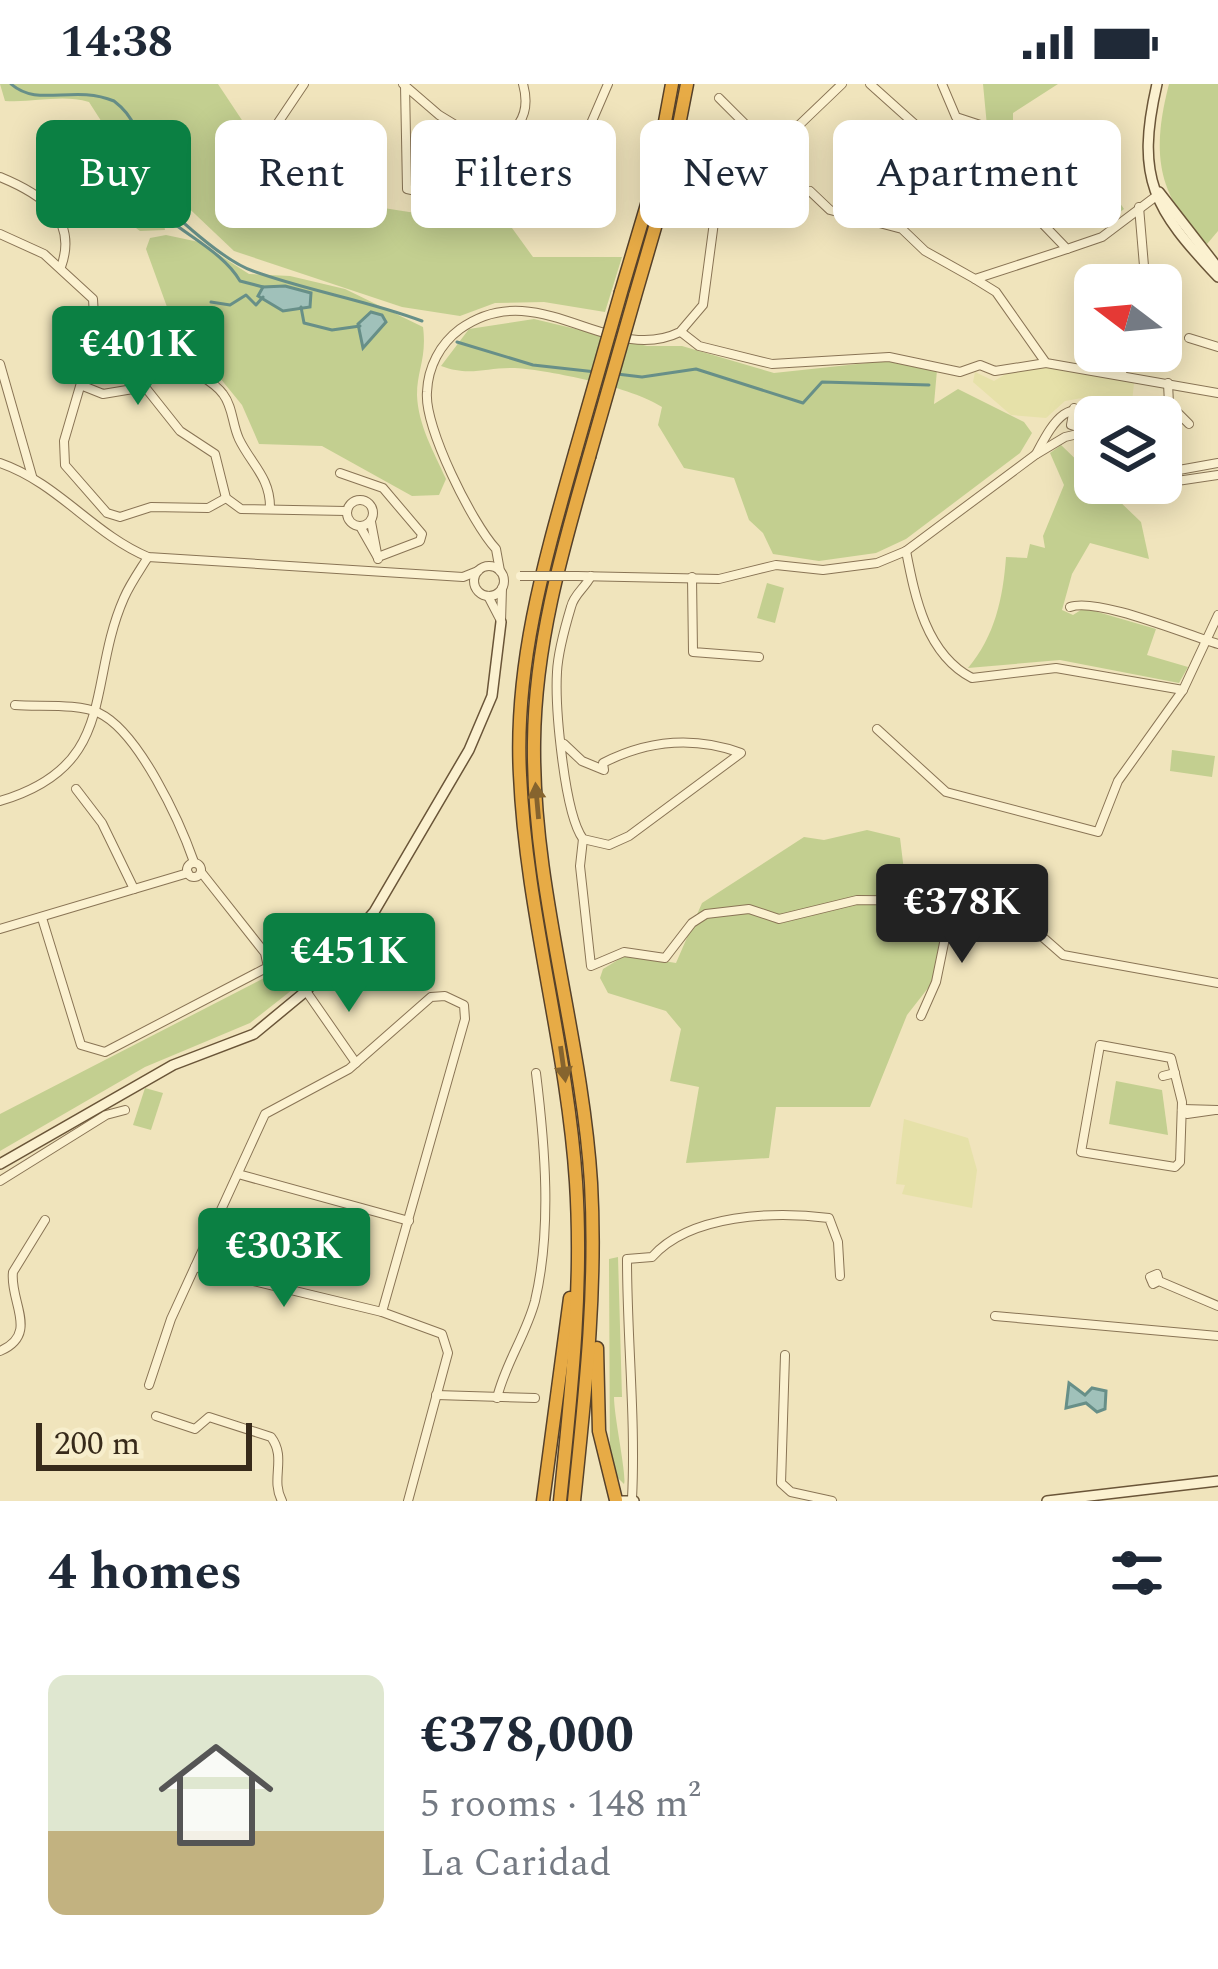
<!DOCTYPE html>
<meta charset="utf-8">
<style>
body{margin:0;font-family:Spectral,serif;background:#f6f6f7;color:#1f2937;height:100vh;display:flex;flex-direction:column;font-size:45px;white-space:nowrap}
*{box-sizing:border-box;margin:0}
p{font-size:39px;color:#747a83}
.icon{flex:none;width:66px;height:66px;fill:none;stroke:currentColor;stroke-width:2;stroke-linecap:round;stroke-linejoin:round}
.map{position:relative;height:1417px;overflow:hidden}
.details{display:flex;flex-direction:column;background:#fff;flex:1}
.details>*{flex:none}
.banner{position:absolute;left:36px;top:36px;width:1146px;height:108px;display:flex;gap:24px}
.needle{width:78px;rotate:286deg}
.fabs{position:absolute;left:1074px;top:180px;display:grid;gap:24px}
.fabs a{display:grid;place-items:center;width:108px;height:108px;border-radius:18px;background:#fff;box-shadow:0 6px 30px #0003;font-size:60px}
.scale{position:absolute;left:36px;bottom:30px;width:216px;box-sizing:border-box;padding-left:12px;border:6px solid #372a1a;border-top:0;font-size:33px;line-height:42px;white-space:nowrap;color:#372a1a;-webkit-text-stroke:9px #f7eecc;paint-order:stroke}
.price{position:absolute;translate:-50% -102px;padding:0 27px;border-radius:12px;background:#0b8043;color:#fff;font-size:39px;line-height:78px;filter:drop-shadow(0 3px 6px #0008)}
.price::after{content:'';position:absolute;left:50%;top:72px;width:36px;height:27px;margin-left:-18px;background:inherit;clip-path:polygon(0 0,100% 0,50% 100%)}
.price.active{background:#222;color:#fff}
ul{padding:0;list-style:none}
li{display:flex;align-items:center;gap:36px;height:300px;padding:0 48px}
li span{display:grid;place-items:center;flex:none;width:336px;height:240px;border-radius:18px;color:#555}
li>.icon{margin-inline-start:auto}
span .icon{width:144px;height:144px;fill:#fffc;stroke-width:1}
li b{font-size:51px}
h2{display:flex;justify-content:space-between;align-items:center;height:144px;padding:0 48px;font-size:51px}
.pill{padding:0 42px;border-radius:18px;background:#fff;box-shadow:0 6px 30px #0003;font-size:42px;line-height:108px}
.pill.active{background:#0b8043;color:#fff}
.status{display:flex;justify-content:space-between;align-items:center;height:84px;padding:0 60px;background:#fff;direction:ltr}
.status svg{height:33px;fill:currentColor}
.map>svg:first-child{display:block}
</style>
<div class="status"><b>14:38</b><svg viewBox="0 0 49 12"><path d="M0 12V9h3v3zM5 12V6h3v6zM10 12V3h3v9zM15 12V0h3v12zM26 1h20v11H26zM47 4h2v5h-2z"/></svg></div>
<div class="map">
<svg width="1218" height="1417" viewBox="0 0 1218 1417">
<rect width="100%" height="100%" fill="#f0e4bc"/>
<g fill="#e6e1a9">
<path d="M1046,282L1134,299L1132,318L1126,326L1088,313L1065,317L1046,334L1011,331L973,298L975,288L994,297L1011,287Z"/>
<path d="M904,1035L968,1054L977,1086L972,1124L902,1110L905,1101L896,1100Z"/>
</g>
<g fill="#c3cf90">
<path d="M0,0H218L269,77L358,120L512,144L533,173H622L605,228L544,218L495,219L460,232L402,223L234,167L157,94L165,146L140,147L108,123L105,43L89,18C61,10 34,19 5,17Z"/>
<path d="M983,0H1058L1013,29V44L987,42Z"/>
<path d="M1169,0H1218V147L1207,160C1155,111 1152,66 1169,0Z"/>
<path d="M1102,93L1124,125L1108,137L1086,104Z"/>
<path d="M166,151L199,158L249,190L290,192L345,205L423,243C427,274 417,286 417,311C418,341 434,368 446,395L439,411L412,412L322,362L259,360L242,321L171,234L146,165L150,154Z"/>
<path d="M534,235L647,262H682L774,289L886,277L937,286L934,320L958,305L1024,338L1032,349L1020,369L906,455L876,469L819,477L773,470L763,449L749,436L734,394L684,384L658,341L662,323C634,304 550,286 515,284C486,283 470,293 441,282L469,245Z"/>
<path d="M1061,361L1141,438L1149,475L1090,459L1072,490L1062,526L1073,531L1084,524L1156,545L1147,571L1188,583L1179,599L1060,576L968,584C995,552 1003,514 1006,473L1027,474L1030,460L1045,464L1043,452L1064,401L1050,369Z"/>
<path d="M767,499L784,504L775,539L757,534Z"/>
<path d="M1172,666L1215,672L1212,693L1170,687Z"/>
<path d="M867,746L900,754L908,819L945,828L932,899L907,931L870,1023H776L769,1074L686,1079L699,1003L670,997L681,945L666,927L608,909L600,894L603,885L626,871L676,879L702,819L804,753L824,756Z"/>
<path d="M274,889L292,906L250,939L145,983L0,1067V1030Z"/>
<path d="M1116,997L1162,1006L1168,1051L1109,1040Z"/>
<path d="M145,1004L163,1009L151,1046L133,1041Z"/>
<path d="M618,1173L622,1313H614C614,1333 627,1392 624,1400L610,1386L609,1175Z"/>
</g>
<g fill="#a0c1ba" stroke="#678f88" stroke-width="3">
<path d="M285,202L311,209L310,223L283,227L258,212L263,203Z"/>
<path d="M371,228L382,231L386,238L363,264L358,240Z"/>
<path d="M1069,1299L1085,1311L1092,1304L1106,1307L1105,1325L1097,1328L1086,1319L1066,1324Z"/>
</g>
<g fill="none" stroke-linecap="round" stroke-linejoin="round">
<g stroke="#678f88" stroke-width="3">
<path d="M11,0C38,24 73,0 114,17C153,47 129,77 153,107C172,131 224,177 253,187C308,207 366,216 422,237"/>
<path d="M148,103L147,115C175,148 220,163 240,197L263,203"/>
<path d="M211,218L230,221L246,211L256,221L263,213"/>
<path d="M301,223L304,239L332,246L360,242"/>
<path d="M457,258L533,281L596,288"/>
<path d="M617,290L642,293L696,285L803,319L822,298L929,301"/>
</g>
<defs>
<g id="street">
<path d="M403,0L439,31L485,59C516,53 532,32 523,0"/>
<path d="M870,0L928,52L966,40"/>
<path d="M942,0L956,33L1020,54L1040,137L1067,165L1102,153L1159,110"/>
<path d="M405,1L407,105L559,138L573,117V81L608,0"/>
<path d="M719,14L772,67"/>
<path d="M261,64L304,0"/>
<path d="M0,93C39,109 79,133 61,183"/>
<path d="M810,107L830,126L902,145L925,167L975,195L1067,165"/>
<path d="M0,150L44,170L93,215L94,232L75,263L83,302L103,310L145,303L180,347L215,370L226,414L241,425L346,427"/>
<path d="M975,195L996,208L1046,279L1218,309"/>
<path d="M1134,201L1144,182L1139,123"/>
<path d="M681,248L699,262L772,280L889,273L960,288L980,281L995,287L1046,279"/>
<path d="M1189,254L1218,263"/>
<path d="M1116,267L1123,292"/>
<path d="M181,274C192,292 211,293 223,310C233,323 232,340 239,355C251,380 270,393 270,423"/>
<path d="M0,280L32,392"/>
<path d="M81,299L64,357L65,381L107,429L120,433L151,423L208,424L226,414"/>
<path d="M1168,299L1169,320L1189,340"/>
<path d="M1074,324L1071,341L1084,345"/>
<path d="M1036,370C1054,337 1066,312 1106,333"/>
<path d="M0,379C58,399 93,450 148,473L463,493L478,487"/>
<path d="M1161,381L1179,386L1218,379"/>
<path d="M340,389L383,404L422,450L420,457L378,473"/>
<path d="M1161,391L1177,397L1218,391"/>
<circle cx="360" cy="429" r="13"/>
<path d="M371,438L378,475"/>
<path d="M361,444L377,472"/>
<path d="M906,467C915,513 926,570 972,594L1056,584L1183,606"/>
<circle cx="489" cy="497" r="15"/>
<path d="M500,487L496,465C472,439 424,343 427,308C428,283 440,260 460,245C538,189 609,283 680,248L703,221L718,108L772,67L842,0"/>
<path d="M577,492L719,495L776,481L823,486L877,479L906,467L1035,371L1065,353L1095,346"/>
<path d="M692,493L693,568L759,573"/>
<path d="M488,512L501,537"/>
<path d="M1070,523C1097,513 1187,551 1218,560"/>
<path d="M501,538L502,504"/>
<path d="M15,621C39,623 78,619 99,629C139,648 180,738 194,778"/>
<path d="M877,645L946,708L1098,748L1118,697L1183,606L1218,531"/>
<path d="M564,660L582,677L604,686L603,679C648,656 694,652 741,669L629,752L609,761L583,755C564,729 555,622 557,588C558,567 565,543 571,523C574,510 585,504 591,492"/>
<path d="M76,705L102,739L134,805"/>
<path d="M0,717C119,682 86,600 124,514C130,500 140,486 148,473"/>
<path d="M583,755L580,782L591,882L624,868L665,874L692,839L706,830L749,825L779,835L857,816L976,817L1014,828L1063,871L1218,899"/>
<circle cx="194" cy="786" r="7"/>
<path d="M42,834L81,961L105,968L268,883L265,869L201,788"/>
<path d="M0,845L188,789"/>
<path d="M269,879L306,907L356,979"/>
<path d="M921,932L936,898L952,820"/>
<path d="M1100,961L1171,974L1182,1018L1180,1078L1175,1083L1081,1068Z"/>
<path d="M1163,992L1175,989"/>
<path d="M1183,1025L1218,1026"/>
<path d="M1182,1026L1187,1030L1215,1026"/>
<path d="M238,1090L409,1137"/>
<path d="M0,1097L106,1031L125,1026"/>
<path d="M195,1183L382,1228L442,1250L448,1269L408,1417"/>
<path d="M1159,1197L1153,1200L1150,1193L1157,1190L1159,1197L1218,1222"/>
<path d="M995,1232L1218,1252"/>
<path d="M0,1267C40,1250 9,1217 13,1188L45,1136"/>
<path d="M785,1271L781,1399L791,1408L832,1417"/>
<path d="M149,1301L171,1235L265,1030L349,985L431,913L445,912L464,921L465,935L382,1228"/>
<path d="M436,1311L535,1314"/>
<path d="M497,1314C505,1280 526,1251 535,1217C552,1145 545,1062 536,989"/>
<path d="M156,1332L195,1345L209,1333L271,1353C287,1374 270,1395 282,1417"/>
<path d="M632,1415C636,1336 627,1255 627,1175L652,1173C690,1130 774,1127 829,1134L838,1158L840,1192"/>
</g>
<g id="secondary">
<path d="M1157,0C1135,95 1154,125 1218,193"/>
<path d="M1159,108L1218,184"/>
<path d="M0,1080L173,981L254,950L306,907L374,828L469,666L492,612L501,538"/>
<path d="M616,1417H634"/>
<path d="M1047,1417L1218,1397"/>
</g>
<g id="highway">
<path d="M621,208L654,97L672,0"/>
<path d="M635,212L667,102L687,0"/>
<path d="M597,1264L599,1347L616,1416"/>
<path d="M543,1417L570,1214"/>
<path d="M560,1417C571,1311 583,1205 576,1098C567,961 526,828 520,691C514,580 545,475 575,369"/>
<path d="M574,1417C585,1311 597,1206 591,1099C582,952 532,806 534,658C535,559 562,467 589,373"/>
</g>
</defs>
<use href="#street" stroke="#897455" stroke-width="10"/>
<use href="#secondary" stroke="#6a5538" stroke-width="12"/>
<use href="#highway" stroke="#56412a" stroke-width="15"/>
<use href="#street" stroke="#fbf1d0" stroke-width="8"/>
<use href="#secondary" stroke="#fbf1d0" stroke-width="9"/>
<use href="#highway" stroke="#e7ab46" stroke-width="12"/>
<defs>
<path id="street-bridge" d="M520,492H577"/>
<g id="highway-bridge">
<path d="M575,369L621,208"/>
<path d="M589,373L635,212"/>
</g>
</defs>
<use href="#street-bridge" stroke="#897455" stroke-width="10" stroke-linecap="butt"/>
<use href="#highway-bridge" stroke="#56412a" stroke-width="15" stroke-linecap="butt"/>
<use href="#street-bridge" stroke="#fbf1d0" stroke-width="8"/>
<use href="#highway-bridge" stroke="#e7ab46" stroke-width="12"/>
</g>
<defs><path id="oneway-solid" d="M-6-.8H1V-3.2L6.5 0L1 3.2V.8H-6Z" transform="scale(3)"/></defs>
<g fill="#86642e">
<use href="#oneway-solid" transform="translate(537 717) rotate(-95)"/>
<use href="#oneway-solid" transform="translate(563 980) rotate(82)"/>
</g>
</svg>
<div class="fabs">
<a><svg class="needle" viewBox="-14 -14 28 28"><path d="M0-13l5 13h-10z" fill="#e53935"/><path d="M0 13l5-13h-10z" fill="#747a83"/></svg></a>
<a><svg class="icon" aria-label="layers" viewBox="0 0 24 24"><path d="M12 4l9 5-9 5-9-5zM3 14l9 5 9-5"/></svg></a>
</div>
<div class="scale">200 m</div>
<b class="price" style="left:138px;top:324px">€401K</b>
<b class="price active" style="left:962px;top:882px">€378K</b>
<b class="price" style="left:349px;top:931px">€451K</b>
<b class="price" style="left:284px;top:1226px">€303K</b>
<div class="banner">
<a class="pill active">Buy</a>
<a class="pill">Rent</a>
<a class="pill">Filters</a>
<a class="pill">New</a>
<a class="pill">Apartment</a>
</div>
</div>
<section class="details">
<h2>4 homes<svg class="icon" aria-label="filters" viewBox="0 0 24 24"><path d="M4 7h16M4 17h16"/><circle cx="9" cy="7" r="2"/><circle cx="15" cy="17" r="2"/></svg></h2>
<ul>
<li><span style="background:linear-gradient(#dfe7d0 65%,#c2b280 0)"><svg class="icon" aria-label="home" viewBox="0 0 24 24"><path d="M3 11l9-7 9 7M6 9v11h12V9"/></svg></span><div><b>€378,000</b><p>5 rooms · 148 m²</p><p>La Caridad</p></div></li>
</ul>
</section>
